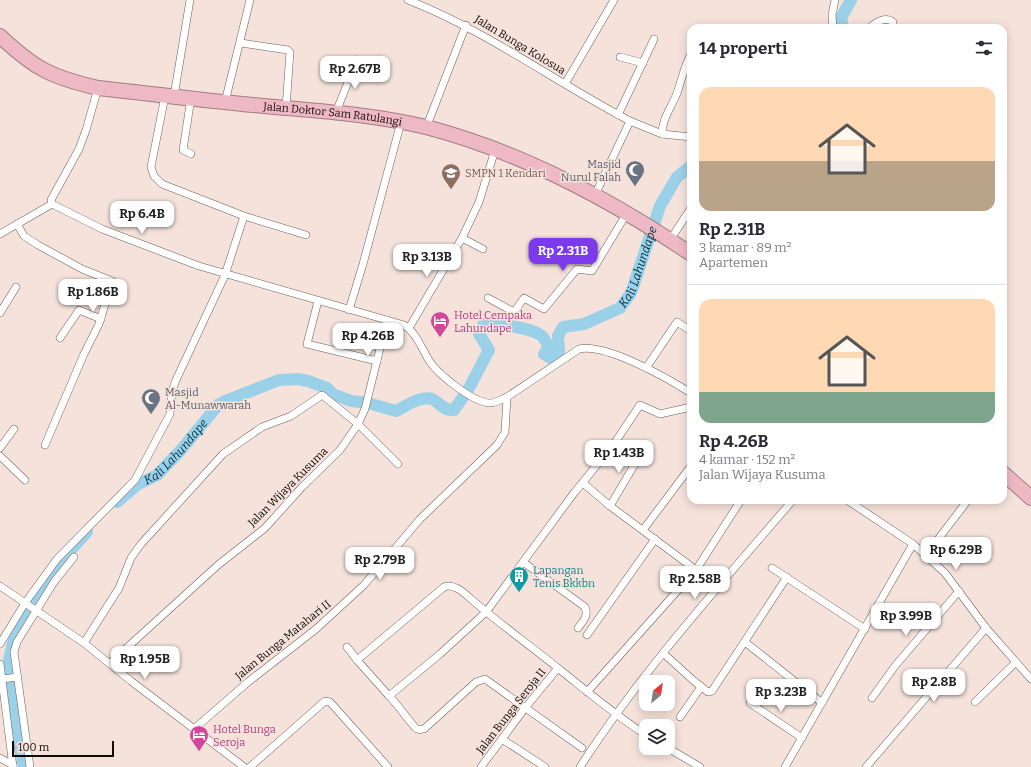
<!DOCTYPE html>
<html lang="id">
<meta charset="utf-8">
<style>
body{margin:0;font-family:Bitter,serif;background:#f2f2f3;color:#2b2b33;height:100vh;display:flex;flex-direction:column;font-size:15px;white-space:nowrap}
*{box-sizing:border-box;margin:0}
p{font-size:13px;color:#7c7c81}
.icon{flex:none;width:22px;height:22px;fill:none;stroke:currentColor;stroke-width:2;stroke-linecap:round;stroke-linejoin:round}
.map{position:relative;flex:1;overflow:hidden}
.details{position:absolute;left:687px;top:24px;width:320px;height:480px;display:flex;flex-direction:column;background:#fff;border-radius:12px;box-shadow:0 2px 10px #0003}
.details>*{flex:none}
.needle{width:26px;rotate:29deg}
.fabs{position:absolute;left:639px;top:675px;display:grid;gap:8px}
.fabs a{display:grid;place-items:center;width:36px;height:36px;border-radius:8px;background:#fff;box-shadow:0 2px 10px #0003;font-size:20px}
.scale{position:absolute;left:12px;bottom:10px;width:102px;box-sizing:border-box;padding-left:4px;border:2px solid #100a08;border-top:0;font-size:11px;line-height:14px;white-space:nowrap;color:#100a08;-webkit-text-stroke:3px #f5e3db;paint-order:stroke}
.price{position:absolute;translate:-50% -34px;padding:0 9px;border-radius:8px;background:#fff;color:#222;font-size:13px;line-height:26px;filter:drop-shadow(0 1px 2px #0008)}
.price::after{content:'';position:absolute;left:50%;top:24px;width:12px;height:9px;margin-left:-6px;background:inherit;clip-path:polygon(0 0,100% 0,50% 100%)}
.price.current{background:#7c3aed;color:#fff}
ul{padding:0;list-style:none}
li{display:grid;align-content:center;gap:8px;height:212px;padding:0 12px}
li+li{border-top:1px solid #e1e1e2}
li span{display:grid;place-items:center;height:124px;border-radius:12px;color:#555}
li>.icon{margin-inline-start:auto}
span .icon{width:72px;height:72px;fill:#fffc;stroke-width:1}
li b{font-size:17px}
h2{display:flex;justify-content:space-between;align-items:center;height:48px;padding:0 12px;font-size:17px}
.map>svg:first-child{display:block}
</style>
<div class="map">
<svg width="1031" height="767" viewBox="0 0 1031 767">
<rect width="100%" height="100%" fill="#f5e3db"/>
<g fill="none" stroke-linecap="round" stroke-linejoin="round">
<g stroke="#9bd1e8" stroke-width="12">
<path d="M843,28L841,18L851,0"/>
<path id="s1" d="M117,502L137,485L157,475L181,450L218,405L225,401L279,380L298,379L308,381L327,388L333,394L351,401L368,403L396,411C406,406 421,395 432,399C440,403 444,411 454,410L468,390L489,350L479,334L484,324L488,323C503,325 530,327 542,336C545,339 547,344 549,347L544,354L552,359L559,351L558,336L563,327L584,324L620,308L631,293L660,206L677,177L691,166"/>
<path d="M24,767L8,673C9,621 54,568 87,532"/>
</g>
<defs>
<g id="street">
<path d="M408,0C487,31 555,82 630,121"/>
<path d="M833,28L832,15L835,0"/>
<path d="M870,28C875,22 886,16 893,22V28"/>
<path d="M241,43L288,50L290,52L286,108"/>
<path d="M620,57L643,63"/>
<path d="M565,84L614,0"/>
<path d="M174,96L190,0"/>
<path d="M191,98L183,150L191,154"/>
<path d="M225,102L250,0"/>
<path d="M336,112L357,60"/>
<path d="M618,115L654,39"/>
<path d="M426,128L466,25"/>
<path d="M662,134C662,118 672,107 677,93C682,79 684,67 691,54"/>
<path d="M595,195L630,121L662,134L691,137"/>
<path d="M52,204L102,229L199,266L404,325C417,333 422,350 430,362C439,375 474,403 490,403C496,403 502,399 507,397L579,349C606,343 667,378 691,393"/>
<path d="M52,204L51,200L79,149L86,130L98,88"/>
<path d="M244,216L306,235"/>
<path d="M17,224L24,236L38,245L82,269L112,281L99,324L84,354L45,445"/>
<path d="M0,234L52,204"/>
<path d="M670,240L691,208"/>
<path d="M483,249L462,238L479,202L495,150"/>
<path d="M488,298L514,312L524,298L544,309L577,269L592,271L627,213"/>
<path d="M318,301L307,344L377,361"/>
<path d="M349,310L363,264L401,122"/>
<path d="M0,313L16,287"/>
<path d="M409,328L462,238"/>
<path d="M60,338L79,310L101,319"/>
<path d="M646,368L677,322L691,331"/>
<path d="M0,448L14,429"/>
<path d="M0,456L25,480"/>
<path d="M583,483L610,506L696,570"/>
<path d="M847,500L913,544L945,573L986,628L1031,679"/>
<path d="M610,506L636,462L632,456L614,444"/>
<path d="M643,530L691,466"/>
<path d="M926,555L968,500"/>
<path d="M523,562L585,607C589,616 583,621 578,628"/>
<path d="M772,568L865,629"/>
<path d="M0,586L84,643L131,681L244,767"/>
<path d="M587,635L655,539"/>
<path d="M745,642L822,703"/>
<path d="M84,643L119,588L131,558L141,544L223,454L262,427L291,416L322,395L358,424L398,464"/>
<path d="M0,644L25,603L57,559L135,480L170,414L172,391L176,380L225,275L244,216L162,184L154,176L151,167L165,96"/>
<path d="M347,647L357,660"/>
<path d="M663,653L694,681L708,692L712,691L787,577"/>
<path d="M110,663L218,565L265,528L302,487L340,450L358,424L365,409L387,320"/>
<path d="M0,664L13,767"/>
<path d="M2,679L18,677"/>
<path d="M587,692L696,570L741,500"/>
<path d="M389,696C396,702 413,727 417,729C420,730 421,729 424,729L476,682L485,679L582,748"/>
<path d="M872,698L895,666L959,591"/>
<path d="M975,702L1016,662"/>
<path d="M750,703L802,738"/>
<path d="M680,717L701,687"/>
<path d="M194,729L248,682L316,629L364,585L420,519L497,445L505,432L507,397"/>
<path d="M646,735C615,715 588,692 559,669C532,647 504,627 478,605C469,598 456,582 444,587L357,660L389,696L440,654L486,612L574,493L614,444L640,405L660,414L691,407"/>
<path d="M502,739L545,767"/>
<path d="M668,748L700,767"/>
<path d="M0,758L13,765"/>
<path d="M30,767L14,652L17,642L54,582L74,557"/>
<path d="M250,767L325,701L330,702L388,767"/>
<path d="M481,767L525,708L558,668"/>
<path d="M580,767C642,671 719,586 793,500"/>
<path d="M785,767L913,544"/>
<path d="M866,767L986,628"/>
</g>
<g id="highway">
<path id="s2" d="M0,36C35,69 51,77 98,88C153,94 208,101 264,106C318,111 372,114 426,127C522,152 610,199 691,254"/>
<path d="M1003,473L1031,498"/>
</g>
</defs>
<use href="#street" stroke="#6d5d56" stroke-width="8"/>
<use href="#highway" stroke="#a07c83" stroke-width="16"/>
<use href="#street" stroke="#fff" stroke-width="7"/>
<use href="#highway" stroke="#eeb9c5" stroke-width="14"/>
</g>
<defs>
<symbol id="mosque-pin" viewBox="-11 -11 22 30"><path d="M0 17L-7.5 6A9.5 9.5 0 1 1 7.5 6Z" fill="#6b7280" stroke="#f5e3db"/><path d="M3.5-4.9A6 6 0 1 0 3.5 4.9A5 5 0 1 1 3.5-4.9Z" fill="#fff"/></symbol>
<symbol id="school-pin" viewBox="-11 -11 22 30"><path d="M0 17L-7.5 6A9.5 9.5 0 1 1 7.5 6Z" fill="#8d6e63" stroke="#f5e3db"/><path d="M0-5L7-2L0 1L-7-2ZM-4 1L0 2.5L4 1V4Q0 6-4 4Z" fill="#fff"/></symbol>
<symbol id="hotel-pin" viewBox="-11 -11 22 30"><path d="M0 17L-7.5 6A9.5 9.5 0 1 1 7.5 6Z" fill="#d1479c" stroke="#f5e3db"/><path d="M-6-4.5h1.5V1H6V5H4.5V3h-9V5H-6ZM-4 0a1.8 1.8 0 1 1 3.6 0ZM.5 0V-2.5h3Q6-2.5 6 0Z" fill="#fff"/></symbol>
<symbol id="building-pin" viewBox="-11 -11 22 30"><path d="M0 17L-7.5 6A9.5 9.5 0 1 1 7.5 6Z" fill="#0f9aa8" stroke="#f5e3db"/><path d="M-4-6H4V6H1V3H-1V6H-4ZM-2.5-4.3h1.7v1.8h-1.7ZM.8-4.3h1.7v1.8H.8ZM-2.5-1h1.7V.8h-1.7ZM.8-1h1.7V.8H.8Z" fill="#fff"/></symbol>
</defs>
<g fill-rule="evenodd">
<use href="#mosque-pin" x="624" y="159" width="22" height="30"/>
<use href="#school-pin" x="440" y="162" width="22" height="30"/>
<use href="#hotel-pin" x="429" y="310" width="22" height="30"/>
<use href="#mosque-pin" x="140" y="387" width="22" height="30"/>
<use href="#building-pin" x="508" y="565" width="22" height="30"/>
<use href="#hotel-pin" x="188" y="724" width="22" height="30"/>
</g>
<g text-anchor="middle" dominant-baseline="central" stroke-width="3" stroke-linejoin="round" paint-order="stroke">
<g font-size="11" fill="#100a08" stroke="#f5e3db">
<text transform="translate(520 45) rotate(31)">Jalan Bunga Kolosua</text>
<text stroke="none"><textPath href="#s2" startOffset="349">Jalan Doktor Sam Ratulangi</textPath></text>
<text transform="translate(288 487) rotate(-45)">Jalan Wijaya Kusuma</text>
<text transform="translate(283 640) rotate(-39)">Jalan Bunga Matahari II</text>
<text transform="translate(511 711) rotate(-52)">Jalan Bunga Seroja II</text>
</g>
<g font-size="11" fill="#5b616d" stroke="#f5e3db" text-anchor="end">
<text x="621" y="164">Masjid<tspan x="621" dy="13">Nurul Falah</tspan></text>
<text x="165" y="392" text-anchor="start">Masjid<tspan x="165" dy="13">Al-Munawwarah</tspan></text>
</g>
<g font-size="11" fill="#785e54" stroke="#f5e3db" text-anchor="start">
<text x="465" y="173">SMPN 1 Kendari</text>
</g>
<g font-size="11" fill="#b23c85" stroke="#f5e3db" text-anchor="start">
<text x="454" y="315">Hotel Cempaka<tspan x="454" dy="13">Lahundape</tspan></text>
<text x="213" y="729">Hotel Bunga<tspan x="213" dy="13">Seroja</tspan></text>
</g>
<g font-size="11" fill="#0d838f" stroke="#f5e3db" text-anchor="start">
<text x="533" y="570">Lapangan<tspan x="533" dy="13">Tenis Bkkbn</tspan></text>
</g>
<g font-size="12" font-style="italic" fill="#003142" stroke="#f5e3db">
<text stroke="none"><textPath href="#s1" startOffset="728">Kali Lahundape</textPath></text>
<text stroke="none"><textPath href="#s1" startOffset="78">Kali Lahundape</textPath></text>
</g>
</g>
</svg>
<div class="fabs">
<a><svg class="needle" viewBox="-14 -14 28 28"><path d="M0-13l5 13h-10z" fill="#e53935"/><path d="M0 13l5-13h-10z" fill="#7c7c81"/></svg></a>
<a><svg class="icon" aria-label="layers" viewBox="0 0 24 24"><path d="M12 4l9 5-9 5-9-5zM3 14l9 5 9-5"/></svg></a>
</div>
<div class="scale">100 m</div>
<b class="price" style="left:355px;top:90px">Rp 2.67B</b>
<b class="price" style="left:142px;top:235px">Rp 6.4B</b>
<b class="price current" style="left:563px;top:272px">Rp 2.31B</b>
<b class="price" style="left:427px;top:278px">Rp 3.13B</b>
<b class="price" style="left:93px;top:313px">Rp 1.86B</b>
<b class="price" style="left:368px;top:357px">Rp 4.26B</b>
<b class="price" style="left:619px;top:474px">Rp 1.43B</b>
<b class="price" style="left:956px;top:571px">Rp 6.29B</b>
<b class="price" style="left:380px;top:581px">Rp 2.79B</b>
<b class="price" style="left:695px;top:600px">Rp 2.58B</b>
<b class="price" style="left:906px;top:637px">Rp 3.99B</b>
<b class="price" style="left:145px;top:680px">Rp 1.95B</b>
<b class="price" style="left:934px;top:703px">Rp 2.8B</b>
<b class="price" style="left:781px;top:713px">Rp 3.23B</b>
<section class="details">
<h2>14 properti<svg class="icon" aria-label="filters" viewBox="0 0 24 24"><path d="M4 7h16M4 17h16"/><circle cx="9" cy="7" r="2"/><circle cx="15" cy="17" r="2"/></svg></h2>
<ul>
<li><span style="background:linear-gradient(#ffd9b3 60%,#b9a48a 0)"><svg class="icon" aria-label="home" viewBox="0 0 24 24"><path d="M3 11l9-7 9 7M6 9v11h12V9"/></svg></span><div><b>Rp 2.31B</b><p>3 kamar · 89 m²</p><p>Apartemen</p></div></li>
<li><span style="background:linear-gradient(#ffd9b3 75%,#7fa58c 0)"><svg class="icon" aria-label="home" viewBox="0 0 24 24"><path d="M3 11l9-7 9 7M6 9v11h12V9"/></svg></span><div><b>Rp 4.26B</b><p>4 kamar · 152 m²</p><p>Jalan Wijaya Kusuma</p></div></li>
</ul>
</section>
</div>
